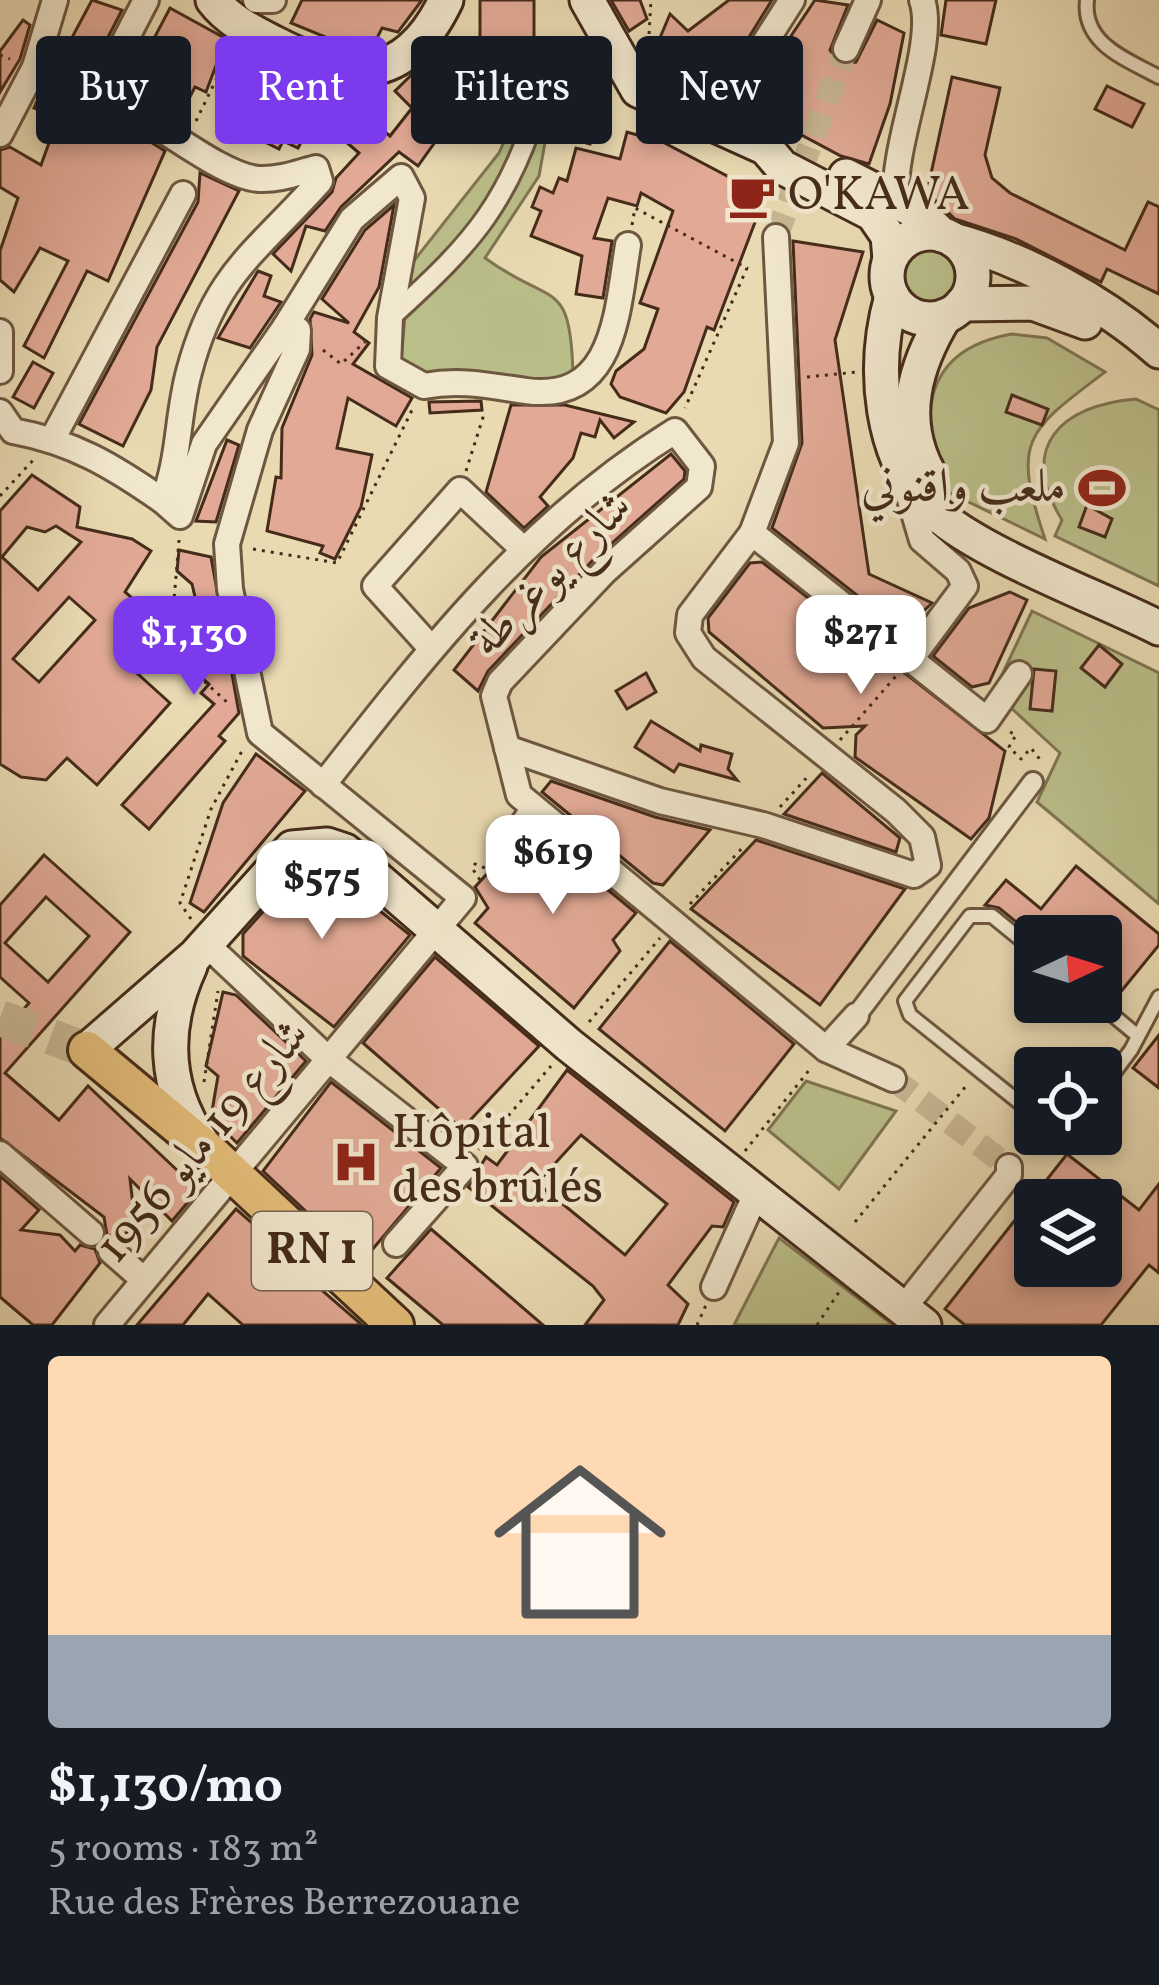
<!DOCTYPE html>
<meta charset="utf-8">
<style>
body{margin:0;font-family:Vollkorn,Amiri,serif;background:#242831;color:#f1f3f6;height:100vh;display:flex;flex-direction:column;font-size:45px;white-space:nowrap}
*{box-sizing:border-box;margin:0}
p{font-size:39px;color:#9ea1a6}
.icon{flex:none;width:66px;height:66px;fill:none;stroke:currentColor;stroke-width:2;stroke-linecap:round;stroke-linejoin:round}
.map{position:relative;height:1325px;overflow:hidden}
.side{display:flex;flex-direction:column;background:#171b24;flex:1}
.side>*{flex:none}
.hud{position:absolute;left:36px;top:36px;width:1089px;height:108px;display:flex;gap:24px}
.needle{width:78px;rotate:86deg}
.buttons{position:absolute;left:1014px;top:915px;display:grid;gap:24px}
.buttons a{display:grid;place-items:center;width:108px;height:108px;border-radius:12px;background:#171b24;box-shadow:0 6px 18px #0003;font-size:60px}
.price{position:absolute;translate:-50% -102px;padding:0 27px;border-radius:24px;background:#fff;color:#222;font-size:39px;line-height:78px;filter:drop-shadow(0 3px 6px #0008)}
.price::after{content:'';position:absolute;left:50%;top:72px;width:36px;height:27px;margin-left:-18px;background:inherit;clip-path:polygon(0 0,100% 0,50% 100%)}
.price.current{background:#7c3aed;color:#fff}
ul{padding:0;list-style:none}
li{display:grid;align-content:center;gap:24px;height:636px;padding:0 48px}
li span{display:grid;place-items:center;height:372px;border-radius:12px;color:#555}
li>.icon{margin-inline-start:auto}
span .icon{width:216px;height:216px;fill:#fffc;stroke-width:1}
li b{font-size:51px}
.chip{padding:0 42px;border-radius:12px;background:#171b24;box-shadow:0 6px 18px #0003;font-size:42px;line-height:108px}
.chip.current{background:#7c3aed;color:#fff}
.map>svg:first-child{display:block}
</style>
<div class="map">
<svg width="1159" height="1325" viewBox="0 0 1159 1325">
<rect width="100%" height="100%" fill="#e9dab2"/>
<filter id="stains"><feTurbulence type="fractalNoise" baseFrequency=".00167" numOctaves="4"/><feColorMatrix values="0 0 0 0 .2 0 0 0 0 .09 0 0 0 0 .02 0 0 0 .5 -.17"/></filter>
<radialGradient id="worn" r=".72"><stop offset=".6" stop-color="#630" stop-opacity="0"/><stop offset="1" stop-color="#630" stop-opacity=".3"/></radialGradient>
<g fill="#babe89" stroke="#807452" stroke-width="3">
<path d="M532,78L553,98L539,176L485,258C552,307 571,276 573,376L528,388L413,375L401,362L409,267L499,153Z"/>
<circle cx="929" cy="277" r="28"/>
<path d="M1012,334L1047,338L1105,372C1025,432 1012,441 1045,539L950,493C915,421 921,350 1012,334Z"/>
<path d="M1136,399L1159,410V586L1055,536L1062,520C1017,447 1061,405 1136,399Z"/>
<path d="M1032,611L1159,673V904L1037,802L1060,753L994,692Z"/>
<path d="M806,1081L896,1111L839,1189L768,1130Z"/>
<path d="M779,1238L893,1325H734Z"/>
</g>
<g fill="#e2aa96" stroke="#452b1a" stroke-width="3" fill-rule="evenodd">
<path d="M92,0L122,10L90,72L60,60Z"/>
<path d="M302,0H422L398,32L382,28L373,46L352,48L291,23Z"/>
<path d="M480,0H534V59L480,58Z"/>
<path d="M611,0H640L647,19L629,31Z"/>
<path d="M729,0H772L741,50L711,71L673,80L649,64L670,14L688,31Z"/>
<path d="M815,0L848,5L830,50L840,64L856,62L877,20L904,33L890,104L869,164L841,156L745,105Z"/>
<path d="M946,0H996L986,44L941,35Z"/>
<path d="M170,8L281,69L268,92L217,63L206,92L195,87L178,120L121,85L143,43L150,46Z"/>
<path d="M23,20L30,25L20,59L0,92V51Z"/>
<path d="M446,41L475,70L417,129L435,142L418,166L399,152L341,207L325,231L306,226L291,271L273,254L332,192L336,178L359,153L338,135L358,110L390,136L412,108L395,91Z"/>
<path d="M586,71L608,80L590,144L567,138Z"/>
<path d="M952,77L1000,88L985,155L992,178L1010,193L1125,250L1148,202L1159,207V294L1107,269L1101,282L1016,239L955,219L933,198L929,183Z"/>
<path d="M1107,86L1144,104L1132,127L1095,109Z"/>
<path d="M43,88L109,116L165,151L108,281L87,271L44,358L24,346L68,261L40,248L14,292L0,280V251L18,198L0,187V150L10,147L41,165L58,118L34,108Z"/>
<path d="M275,96L316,114L298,148L283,141L279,149L257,138Z"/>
<path d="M642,131L765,196L714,330L707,327L684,392L666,413L620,397L611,384L616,371L644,349L658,309L640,303L673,211L641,193L637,206L608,198L594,238L612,241L603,298L576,294L582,256L531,236L541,211L532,207L540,187L553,193L559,178L567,181L576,148L620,159L627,132L641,136Z"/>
<path d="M200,173L239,191L157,347L151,390L123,446L79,424L198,202Z"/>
<path d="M394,205L379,287L354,332L369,343L353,364L412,398L396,426L348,398L337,448L372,455L361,507L335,559L320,553L323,546L267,531L276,477L281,478L282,428L312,355L310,319L314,312L349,323L322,299L365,230Z"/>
<path d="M793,241L863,252L835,340L869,574L932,603L902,631L772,528L802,443Z"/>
<path d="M258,271L271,276L264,296L281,302L250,348L218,338Z"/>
<path d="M33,362L53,373L34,408L13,397Z"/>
<path d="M1012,395L1048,409L1042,425L1006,412Z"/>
<path d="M481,401L482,410L430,413L429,402Z"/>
<path d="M511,405H565L634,422L614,438L600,420L595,437L581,433L573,458L540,497L548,506L524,528L486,492Z"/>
<path d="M227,440L239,445L216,522L196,521Z"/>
<path d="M671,454L685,471L684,479L593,560L488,671L478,691L454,670L541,557Z"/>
<path d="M32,475L80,507L77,527L132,539L151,551L125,592L153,616L118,656L170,703L97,785L67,758L46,780L21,777L0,764V511ZM56,526L81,542L38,590L2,557L27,527L45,532ZM69,597L95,620L39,682L13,659Z"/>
<path d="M1087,505L1112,519L1105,537L1079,527Z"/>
<path d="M179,550L211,557L239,713L219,736L225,741L149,829L122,805L214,704L201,693L209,684L182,660L194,647L195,597L192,584L177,571Z"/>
<path d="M762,562L1005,751L989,818L971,839L855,757L856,735L865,726L823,728L709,632L708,618L750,563Z"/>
<path d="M1010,592L1027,600L989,683L972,687L933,656L969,608Z"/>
<path d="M1099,645L1122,664L1105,687L1081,668Z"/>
<path d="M1034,669L1056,671L1052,711L1030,709Z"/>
<path d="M646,673L656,692L627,709L616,691Z"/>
<path d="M651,721L700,751L701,745L732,754L728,769L737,780L679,764L674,772L635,747Z"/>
<path d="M256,754L305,791L204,912L190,903L223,803Z"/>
<path d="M822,773L900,838L896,852L784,814Z"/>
<path d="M551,781L655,817L710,830L663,885L653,883L542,792Z"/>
<path d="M533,828L636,913L613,940L620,951L574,1008L475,923L488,908L475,887L494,866L509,862Z"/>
<path d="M756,840L905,889L820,1005L691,909Z"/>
<path d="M44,855L130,932L5,1073L59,1120L88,1086L198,1190L172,1221L130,1179L135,1223L122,1238L107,1235L104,1217L0,1138V1035L29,1003L0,977V905ZM46,897L89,936L48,982L5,943Z"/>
<path d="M324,866L410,935L334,1027L243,956V934L301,869Z"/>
<path d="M1076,866L1159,934V945L1114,1000L1101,989V936L1035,937L999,908L985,905L1006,880L1041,909Z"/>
<path d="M670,941L794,1044L725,1131L599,1029Z"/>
<path d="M435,957L539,1046L462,1129L363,1043Z"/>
<path d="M223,992L236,995L306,1061L237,1143L211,1117L218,1076L206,1066Z"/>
<path d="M1159,1035V1088L1133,1068Z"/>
<path d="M567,1070L734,1202L723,1227L712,1226L668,1285L688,1304L678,1325H585L604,1300L593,1286L468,1187L486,1157L497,1165ZM581,1135L667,1204L625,1255L537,1183Z"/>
<path d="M331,1082L441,1168L361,1263L263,1171Z"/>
<path d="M1067,1154L1139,1210L1159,1184V1273L1149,1265L1101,1325H965L945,1309ZM1035,1200H1101V1266H1035Z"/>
<path d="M0,1176L39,1210L21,1230L60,1235L75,1251L80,1245L95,1249L100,1263L52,1325H33L0,1297Z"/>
<path d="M236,1209L260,1230L257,1234L362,1325H243L208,1294L183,1325H137Z"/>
<path d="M431,1229L543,1325H443L387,1278Z"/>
</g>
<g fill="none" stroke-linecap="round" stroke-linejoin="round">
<g stroke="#c8b794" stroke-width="24" stroke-dasharray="24 12" stroke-linecap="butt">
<path d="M776,237L846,49"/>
<path d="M893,1079L1009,1167"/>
</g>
<path stroke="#c8b794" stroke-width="36" stroke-dasharray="36 18" stroke-linecap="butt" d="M0,1018L87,1050"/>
<defs>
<g id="service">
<path d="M1087,0C1082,44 1126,59 1159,77"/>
<path d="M1035,951L992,916H970L905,1001L910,1015L1035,1115"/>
<path d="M1097,1002L1138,1036"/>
<path d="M1101,1090L1131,1050L1159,997"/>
</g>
<g id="pedestrian">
<path d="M390,318C478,238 507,205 544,89"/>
<path d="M499,854L533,804"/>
<path d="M856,1016L1033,782"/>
</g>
<g id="minor">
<path d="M256,0H273"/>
<path d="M846,49L868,0"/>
<path d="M35,67L98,93"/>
<path d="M678,100L725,105L792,0"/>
<path d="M0,134L35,67L55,0"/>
<path d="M896,199C892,143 937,43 922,0"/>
<path d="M285,327L352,219L401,177L412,198L390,318L388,366L424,386C461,379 490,386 526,391C616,403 617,310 628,245"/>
<path d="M0,332V371"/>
<path d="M0,412L13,431C73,442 113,466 163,501"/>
<path d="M53,438L183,194"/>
<path d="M904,479L922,540L958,571L965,586L910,660"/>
<path d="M752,533L987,720L1019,674"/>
<path d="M431,648L375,586L460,490L521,547"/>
<path d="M507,748L660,801L763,825L914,875L928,865L922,837L896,811L704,658L688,633L690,615L752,533L786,443L776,237"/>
<path d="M323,785C428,651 528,522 675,431L702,466L699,487L605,571L500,682L494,696L519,795L826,1049L893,1079"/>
<path d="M205,943L327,1058L465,1166L396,1244"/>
<path d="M826,1049L856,1016"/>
<path d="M0,1154L91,1233"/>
<path d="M111,1251L144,1280"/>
<path d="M714,1287L755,1196"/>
<path d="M902,1310L1009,1175V1167"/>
<path d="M107,1325L463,898L260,733L230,589L227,544L260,430L297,349L298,330L285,327L204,444L180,516L163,501C180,458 177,416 189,372C215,273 256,253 320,181L316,168C297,173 279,180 259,179C217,176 144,110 98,93L146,0"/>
</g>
<g id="secondary">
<path d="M213,0C229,21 251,31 274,43C347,81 405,86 446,0"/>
<path d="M587,0L638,90L766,148L782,167L873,214L888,236L890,259"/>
<path d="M846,176L919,213L942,235"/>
<circle cx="930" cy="276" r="43"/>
<path d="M953,240C1024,259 1104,302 1159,351"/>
<path d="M892,296C872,366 878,461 936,513C981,554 1100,598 1159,628"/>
<path d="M962,304L1033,303L1085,322"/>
<path d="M928,472C899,418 915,365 945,316"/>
<path d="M190,966C162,1027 163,1087 202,1143"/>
<path d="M87,1050L195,956L292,848L327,845L345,851L569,1045L924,1325"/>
</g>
<path id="primary" d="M87,1050L206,1149L395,1325"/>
</defs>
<use href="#service" stroke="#6e5740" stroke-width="18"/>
<use href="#pedestrian" stroke="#6e5740" stroke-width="24"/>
<use href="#minor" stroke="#6e5740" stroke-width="30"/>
<use href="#secondary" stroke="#452b1a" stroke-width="39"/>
<use href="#primary" stroke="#452b1a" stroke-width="42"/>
<g stroke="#452b1a" stroke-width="3" stroke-dasharray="3 6" stroke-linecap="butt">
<path d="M648,52L651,0"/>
<path d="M0,55L10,59"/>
<path d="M560,77L577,64L570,45L584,47"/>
<path d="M196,121L231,49"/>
<path d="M632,225L635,208L747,268L685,408"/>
<path d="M323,350L341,364L365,342"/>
<path d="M807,377L857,372"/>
<path d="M466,471L485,411"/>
<path d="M0,496L35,458"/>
<path d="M179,540L174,600L179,658L230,705"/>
<path d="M253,549L337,563L414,406"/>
<path d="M1010,732L1016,735L1009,747L1021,759L1031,748L1042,762"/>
<path d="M840,740L897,675"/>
<path d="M780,807L810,774"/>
<path d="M480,880L472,868L475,864L485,868"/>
<path d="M690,904L745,845"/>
<path d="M191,919L180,903L211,809L243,749"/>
<path d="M589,1022L660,938"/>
<path d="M204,1082L218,991"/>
<path d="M479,1150L551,1066"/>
<path d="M745,1151L810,1069"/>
<path d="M855,1222L966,1086"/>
<path d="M697,1325L706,1305"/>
<path d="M817,1325L839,1292"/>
</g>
<use href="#service" stroke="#f1e7cd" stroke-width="12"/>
<use href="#pedestrian" stroke="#f1e7cd" stroke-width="18"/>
<use href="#minor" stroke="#f1e7cd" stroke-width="24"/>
<use href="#secondary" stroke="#f1e7cd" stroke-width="33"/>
<use href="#primary" stroke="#e4bd79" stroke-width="36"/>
</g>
<defs>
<symbol id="cafe-bare" viewBox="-9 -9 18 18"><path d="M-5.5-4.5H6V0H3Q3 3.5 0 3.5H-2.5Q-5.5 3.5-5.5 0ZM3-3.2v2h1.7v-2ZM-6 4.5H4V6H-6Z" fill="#8f2418" stroke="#f1e7cd" stroke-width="2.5" paint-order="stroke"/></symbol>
<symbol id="stadium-bare" viewBox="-9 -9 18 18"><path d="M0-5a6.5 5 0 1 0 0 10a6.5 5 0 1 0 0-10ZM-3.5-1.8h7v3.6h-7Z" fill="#8f2418" stroke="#f1e7cd" stroke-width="2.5" paint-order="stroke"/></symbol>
<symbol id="hospital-bare" viewBox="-9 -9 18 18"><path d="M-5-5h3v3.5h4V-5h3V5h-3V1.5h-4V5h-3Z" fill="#8f2418" stroke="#f1e7cd" stroke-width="2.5" paint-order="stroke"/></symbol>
</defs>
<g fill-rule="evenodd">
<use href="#cafe-bare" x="719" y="163" width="66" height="66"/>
<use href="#stadium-bare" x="1069" y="455" width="66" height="66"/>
<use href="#hospital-bare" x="323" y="1129" width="66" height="66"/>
</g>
<g text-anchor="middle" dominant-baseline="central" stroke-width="9" stroke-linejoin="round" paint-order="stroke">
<rect fill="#f1e7cd" stroke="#796350" stroke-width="3" x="252" y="1212" width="120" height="78" rx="9"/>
<g font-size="45" font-weight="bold" fill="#452b1a">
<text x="312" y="1251">RN 1</text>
</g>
<g font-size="48" fill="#452b1a" stroke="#f1e7cd" text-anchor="start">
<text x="788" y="196">O'KAWA</text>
<text x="1066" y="488" text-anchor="end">ملعب واقنوني</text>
<text x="392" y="1134">Hôpital<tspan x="392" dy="55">des brûlés</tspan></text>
</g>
<g font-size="48" fill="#452b1a" stroke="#f1e7cd">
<text transform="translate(552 575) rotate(-46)">شارع يوغرطة</text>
<text transform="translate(204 1142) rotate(-50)">شارع 19 مايو 1956</text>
</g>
</g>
<rect width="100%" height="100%" filter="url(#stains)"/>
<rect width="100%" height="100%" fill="url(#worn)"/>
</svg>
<div class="buttons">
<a><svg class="needle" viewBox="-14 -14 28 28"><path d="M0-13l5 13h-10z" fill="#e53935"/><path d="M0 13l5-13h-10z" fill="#9ea1a6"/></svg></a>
<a><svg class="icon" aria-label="locate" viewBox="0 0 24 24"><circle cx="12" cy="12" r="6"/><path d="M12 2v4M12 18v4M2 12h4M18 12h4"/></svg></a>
<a><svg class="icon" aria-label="layers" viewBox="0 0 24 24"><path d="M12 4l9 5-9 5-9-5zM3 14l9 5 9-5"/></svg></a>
</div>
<b class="price" style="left:861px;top:697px">$271</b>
<b class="price current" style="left:194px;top:698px">$1,130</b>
<b class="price" style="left:553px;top:917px">$619</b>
<b class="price" style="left:322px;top:942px">$575</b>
<div class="hud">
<a class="chip">Buy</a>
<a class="chip current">Rent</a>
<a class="chip">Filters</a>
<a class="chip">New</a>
</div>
</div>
<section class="side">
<ul>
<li><span style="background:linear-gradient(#ffd9b3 75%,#9aa5b1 0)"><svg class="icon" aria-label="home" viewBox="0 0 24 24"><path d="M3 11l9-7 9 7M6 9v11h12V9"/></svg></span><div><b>$1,130/mo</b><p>5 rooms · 183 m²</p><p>Rue des Frères Berrezouane</p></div></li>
</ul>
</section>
